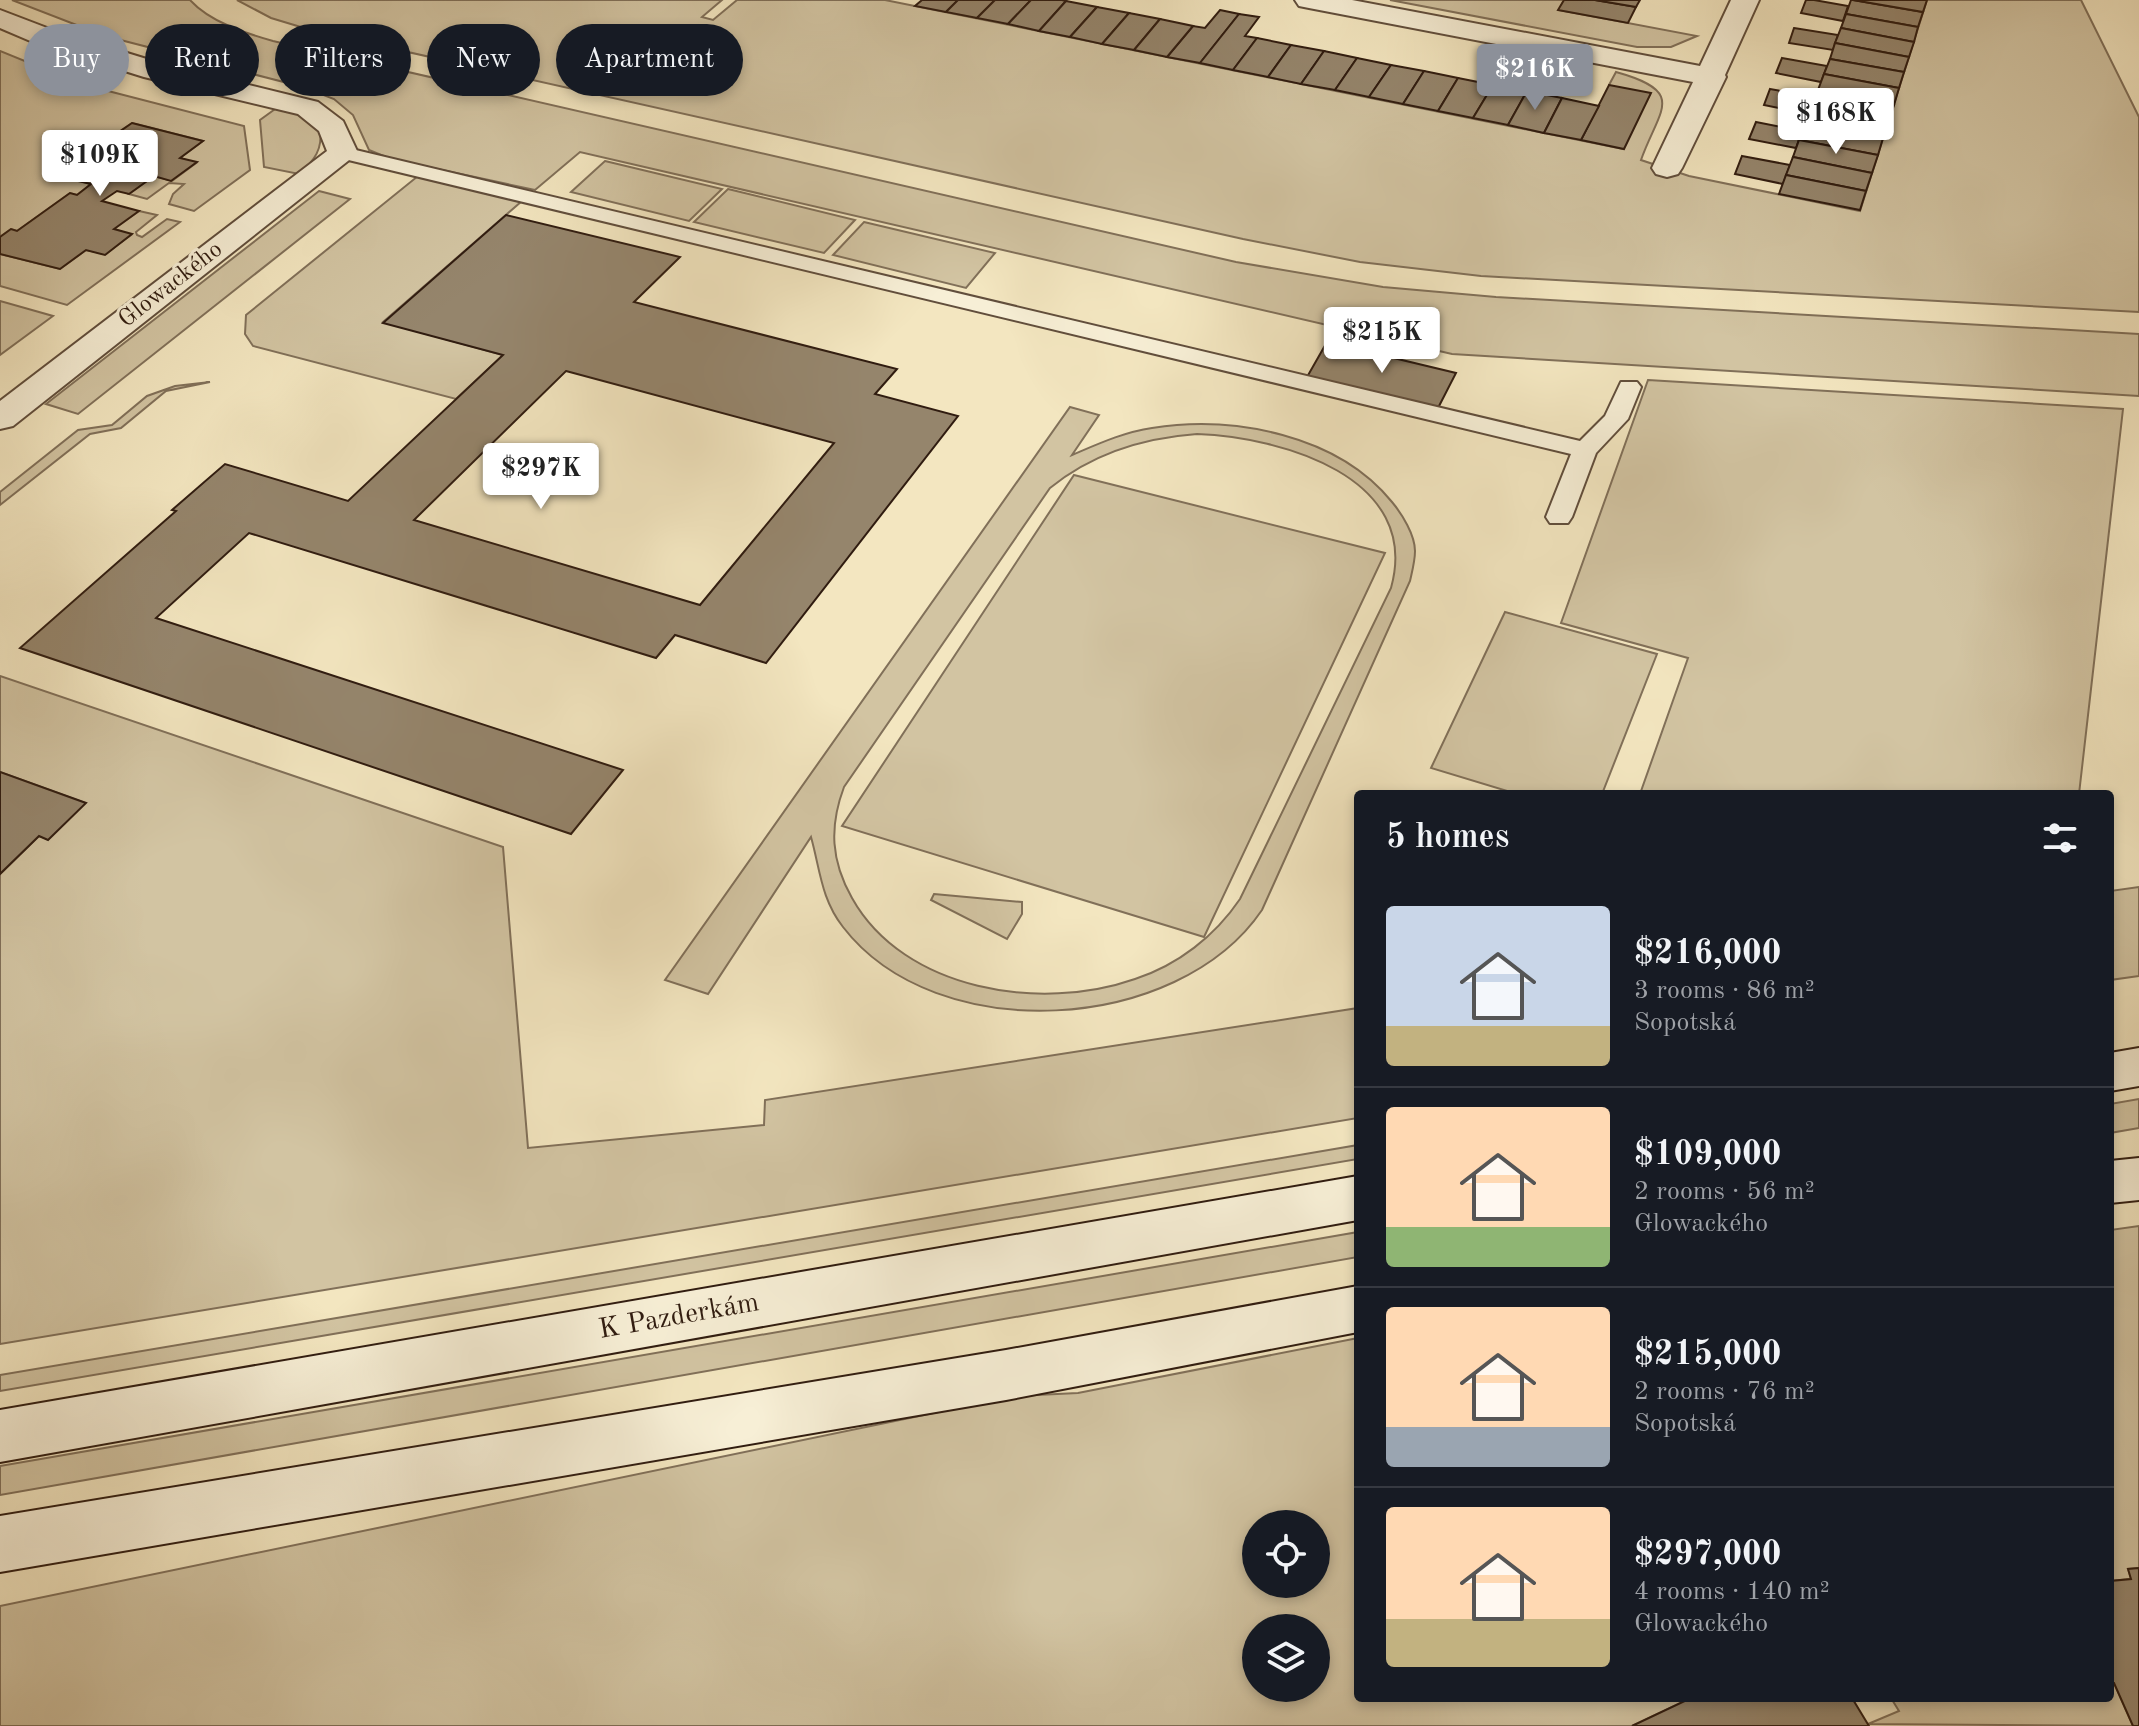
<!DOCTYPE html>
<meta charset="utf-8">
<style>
body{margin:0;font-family:"Old Standard TT",serif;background:#20242c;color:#f1f3f6;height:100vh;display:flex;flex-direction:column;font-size:30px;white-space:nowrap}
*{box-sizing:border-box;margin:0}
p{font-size:26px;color:#9ea1a6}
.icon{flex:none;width:44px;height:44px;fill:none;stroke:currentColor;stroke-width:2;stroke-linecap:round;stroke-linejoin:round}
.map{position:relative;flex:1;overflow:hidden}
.side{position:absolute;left:1354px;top:790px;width:760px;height:912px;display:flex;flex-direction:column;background:#171b24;border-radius:8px;box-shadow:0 4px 12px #0003}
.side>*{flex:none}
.banner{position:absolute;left:24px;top:24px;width:760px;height:72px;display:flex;gap:16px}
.fabs{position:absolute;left:1242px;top:1510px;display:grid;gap:16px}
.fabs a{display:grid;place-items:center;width:88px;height:88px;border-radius:50%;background:#171b24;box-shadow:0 4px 12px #0003;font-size:40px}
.price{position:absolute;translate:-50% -68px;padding:0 18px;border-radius:8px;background:#fff;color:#222;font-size:26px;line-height:52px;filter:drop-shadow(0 2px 4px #0008)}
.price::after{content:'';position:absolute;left:50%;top:48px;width:24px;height:18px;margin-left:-12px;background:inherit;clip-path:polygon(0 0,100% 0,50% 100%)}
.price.current{background:#8c9099;color:#fff}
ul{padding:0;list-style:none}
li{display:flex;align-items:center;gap:24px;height:200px;padding:0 32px}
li+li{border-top:2px solid #363941}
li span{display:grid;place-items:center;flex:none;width:224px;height:160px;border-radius:8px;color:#555}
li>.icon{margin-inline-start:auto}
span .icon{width:96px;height:96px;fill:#fffc;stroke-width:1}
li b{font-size:34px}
h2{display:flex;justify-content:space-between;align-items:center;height:96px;padding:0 32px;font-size:34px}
.chip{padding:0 28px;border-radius:36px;background:#171b24;box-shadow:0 4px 12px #0003;font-size:28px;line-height:72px}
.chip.current{background:#8c9099;color:#fff}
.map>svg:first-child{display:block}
</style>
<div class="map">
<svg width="2139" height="1726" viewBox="0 0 2139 1726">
<rect width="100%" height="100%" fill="#f3e6c0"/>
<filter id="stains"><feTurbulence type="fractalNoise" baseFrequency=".0025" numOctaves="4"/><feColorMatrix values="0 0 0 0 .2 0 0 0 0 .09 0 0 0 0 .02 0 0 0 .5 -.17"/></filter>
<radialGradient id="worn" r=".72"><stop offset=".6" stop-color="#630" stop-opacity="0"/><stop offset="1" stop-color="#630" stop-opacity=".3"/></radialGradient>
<g fill="#d2c4a2" stroke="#817059" stroke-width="2" fill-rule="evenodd">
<path d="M12,0H190C210,22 245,33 273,41L1236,262L1383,287L1496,297L2139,334V396L1452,354L580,152L535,190L391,159L369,150L353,115L334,99L303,87L105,36Z"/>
<path d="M237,0H722L702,17L713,20L737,0H885L1623,149L1609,85L1616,72C1688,92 1659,109 1641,160L1689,176L1860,211L1927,0H2081L2139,117V312L1481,276L1360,262L1243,239L314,31L271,18Z"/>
<path d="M1390,0H1564L1559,10L1697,36L1671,47H1637Z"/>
<path d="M0,51L81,84L244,126L250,170L194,211L169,204L173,194L184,184L169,183L147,199L129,194L154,176L172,181L196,163L180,158L203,141L132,123L107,140L112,142L62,176L91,184L77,195L70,193L17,231L11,229L0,237Z"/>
<path d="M282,104L296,109L320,128C323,149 315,160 299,174L264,167L260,120Z"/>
<path d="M605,161L722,189L689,221L571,192Z"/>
<path d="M418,176L522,201L383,322L503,355L456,399L253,346L245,334L246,315Z"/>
<path d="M728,189L855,220L824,253L694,222Z"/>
<path d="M319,191L350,199L78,414L46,404Z"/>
<path d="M139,211L157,215L136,232L137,235L142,237L167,219L180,222L67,305L0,286V254L60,269L86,250L105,254L131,235L114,229Z"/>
<path d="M864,222L995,253L966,288L833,255Z"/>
<path d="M0,301L53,316L0,355Z"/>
<path d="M1648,380L2123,409L2079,794H1640L1688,658L1561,623Z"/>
<path d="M210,382L166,391L121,428L90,434L0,505V492L78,430L112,425L147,396L175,386Z"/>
<path d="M1070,407L1099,415L1072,455C1098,444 1124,432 1152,428C1234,415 1338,435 1392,502C1402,514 1415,535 1415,551C1415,561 1412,572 1410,581L1262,910C1178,1034 936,1048 843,927C821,899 820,869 811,837L708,994L665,980ZM1197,434C1281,437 1422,477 1391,588L1240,899C1215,936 1178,965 1135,979C1041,1012 904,991 852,898C831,861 829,827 844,787L1050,488C1093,453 1142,438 1197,434Z"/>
<path d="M1074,475L1385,553L1204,937L842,826Z"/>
<path d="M1505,612L1657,654L1602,794H1517L1431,768Z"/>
<path d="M0,676L503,847L528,1148L764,1125L765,1100L1358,1008V1118L0,1344V874L39,836L48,839L85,803L0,772Z"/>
<path d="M2139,887V976L2110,980V891Z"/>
<path d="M934,894L1022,902V914L1007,939L931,900Z"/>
<path d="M2139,1099V1128L2110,1133V1104Z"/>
<path d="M1358,1145V1159L0,1391V1375Z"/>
<path d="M2139,1226V1568L2128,1569L2131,1579L2110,1581V1230Z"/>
<path d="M1358,1232V1257L0,1495V1466Z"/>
<path d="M1358,1338V1698H1691L1632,1726H0V1606L1016,1396L1078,1393ZM1256,1524H1316V1584H1256ZM1256,1628H1316V1688H1256Z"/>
<path d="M2110,1683H2114L2133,1726L1868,1724L1899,1711L1891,1698H2110Z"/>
</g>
<g fill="#95856c" stroke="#301c10" stroke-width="2" fill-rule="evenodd">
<path d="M922,0H958L946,12L915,6Z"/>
<path d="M958,0H995L977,18L946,12Z"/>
<path d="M995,0H1031L1008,24L977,18Z"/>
<path d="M1031,0H1062L1066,1L1039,31L1008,24Z"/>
<path d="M1564,0H1595L1636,7L1628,23L1558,10Z"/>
<path d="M1595,0H1640L1636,7Z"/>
<path d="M1806,0H1814L1848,6L1843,21L1801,13Z"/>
<path d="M1851,0H1853L1923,12L1918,27L1846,14Z"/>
<path d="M1853,0H1927L1923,12Z"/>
<path d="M1066,1L1097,7L1070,37L1039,31Z"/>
<path d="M1097,7L1129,13L1102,44L1070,37Z"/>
<path d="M1220,10L1239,14L1200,63L1167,57L1193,26L1205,28Z"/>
<path d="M1129,13L1160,19L1134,50L1102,44Z"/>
<path d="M1239,14L1259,17L1245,36L1257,38L1233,70L1200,63Z"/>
<path d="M1846,14L1918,27L1914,42L1841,28Z"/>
<path d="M1160,19L1193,26L1167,57L1134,50Z"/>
<path d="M1794,28L1838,35L1833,50L1789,43Z"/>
<path d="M1841,28L1914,42L1909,57L1835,43Z"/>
<path d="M1257,38L1291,45L1268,77L1233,70Z"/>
<path d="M1835,43L1909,57L1904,72L1830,59Z"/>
<path d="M1291,45L1324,51L1301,84L1268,77Z"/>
<path d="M1324,51L1357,58L1335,90L1301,84Z"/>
<path d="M1357,58L1391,65L1369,97L1335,90Z"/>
<path d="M1782,58L1827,66L1821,82L1776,73Z"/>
<path d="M1830,59L1904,72L1899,88L1824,74Z"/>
<path d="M1391,65L1424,71L1403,104L1369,97Z"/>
<path d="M1424,71L1458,78L1438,111L1403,104Z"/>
<path d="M1824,74L1899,88L1894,105L1818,90Z"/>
<path d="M1458,78L1493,85L1473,118L1438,111Z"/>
<path d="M1493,85L1527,91L1508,125L1473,118Z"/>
<path d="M1609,85L1651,93L1624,149L1581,140Z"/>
<path d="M1770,89L1815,97L1809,114L1764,105Z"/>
<path d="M1818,90L1894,105L1889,121L1812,107Z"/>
<path d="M1527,91L1562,98L1544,133L1508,125Z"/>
<path d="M1562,98L1599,106L1581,140L1544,133Z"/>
<path d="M1812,107L1889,121L1883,138L1806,123Z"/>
<path d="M1756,122L1802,131L1796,148L1749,139Z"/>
<path d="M132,123L203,141L180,158L197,162L171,181L154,176L129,194L117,191L102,201L139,211L114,229L132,234L105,255L86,250L60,269L0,254V237L11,229L17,231L70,193L77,195L91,184L61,177L112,142L106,141Z"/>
<path d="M1806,123L1883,138L1878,155L1799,140Z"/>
<path d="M1799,140L1878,155L1872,173L1793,157Z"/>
<path d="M1742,156L1790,165L1783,184L1735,174Z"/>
<path d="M1793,157L1872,173L1866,191L1786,175Z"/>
<path d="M1786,175L1866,191L1860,210L1779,194Z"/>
<path d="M506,215L680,257L634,302L897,369L875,394L958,416L766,663L675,635L656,658L249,533L156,618L623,770L571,834L20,648L176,511L172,510L225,464L348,501L503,355L383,323ZM566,371L834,443L700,605L414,520Z"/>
<path d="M1327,342L1456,373L1438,408L1307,377Z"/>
<path d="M0,772L86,803L48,840L39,836L0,874Z"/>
<path d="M2139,1568V1726H2133L2114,1683H2110V1581L2131,1579L2128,1569Z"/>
<path d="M1691,1698H1852L1869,1726H1632Z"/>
</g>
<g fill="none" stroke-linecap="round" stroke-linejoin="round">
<defs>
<path id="lane" d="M343,147L1580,441L1605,416L1621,382H1637L1641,387L1628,419L1596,453L1572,517L1568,523H1550L1546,517L1571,454L336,157L333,153Z"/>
<g id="street">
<path d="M1295,0H1352L1700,66L1731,0H1759L1725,75L1726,77L1682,168L1678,174L1667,177L1656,174L1652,168L1693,82L1309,8L1299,6Z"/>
<path d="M0,10L55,31L163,64L318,102L343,121L358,153L13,426L0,429V401L327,151L319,131L298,114L144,77L35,43L0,28Z"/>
</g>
<g id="secondary">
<path d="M2139,1048V1086L2110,1091V1053Z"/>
<path d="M2139,1158V1200L2110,1203V1161Z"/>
<path d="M1358,1176V1220L0,1462V1410Z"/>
<path d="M1358,1286V1332L1006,1400L0,1572V1516L1006,1350Z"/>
</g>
</defs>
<use href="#lane" stroke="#614e3c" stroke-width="4"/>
<use href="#street" stroke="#614e3c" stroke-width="4"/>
<use href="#secondary" stroke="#301c10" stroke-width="4"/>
<use href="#lane" fill="#f7efd6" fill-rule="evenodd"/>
<use href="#street" fill="#f7efd6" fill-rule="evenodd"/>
<use href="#secondary" fill="#f7efd6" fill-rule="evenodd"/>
</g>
<g text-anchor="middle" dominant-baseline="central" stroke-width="6" stroke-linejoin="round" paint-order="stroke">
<g font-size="24" fill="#301c10" stroke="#f7efd6">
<text transform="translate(171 285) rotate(-38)">Glowackého</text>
</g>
<g font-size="28" fill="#301c10" stroke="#f7efd6">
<text transform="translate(679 1317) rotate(-10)">K Pazderkám</text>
</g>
</g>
<rect width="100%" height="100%" filter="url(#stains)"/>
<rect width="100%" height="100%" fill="url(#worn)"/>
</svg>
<div class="fabs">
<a><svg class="icon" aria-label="locate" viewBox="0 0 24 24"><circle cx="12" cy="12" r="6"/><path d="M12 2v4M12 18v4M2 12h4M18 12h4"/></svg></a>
<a><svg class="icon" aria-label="layers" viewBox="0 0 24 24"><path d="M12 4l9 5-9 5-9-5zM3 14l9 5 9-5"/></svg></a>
</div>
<b class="price current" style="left:1535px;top:112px">$216K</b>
<b class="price" style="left:1836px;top:156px">$168K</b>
<b class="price" style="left:100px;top:198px">$109K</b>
<b class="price" style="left:1382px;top:375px">$215K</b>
<b class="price" style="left:541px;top:511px">$297K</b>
<div class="banner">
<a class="chip current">Buy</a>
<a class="chip">Rent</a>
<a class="chip">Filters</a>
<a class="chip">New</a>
<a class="chip">Apartment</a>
</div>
<section class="side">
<h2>5 homes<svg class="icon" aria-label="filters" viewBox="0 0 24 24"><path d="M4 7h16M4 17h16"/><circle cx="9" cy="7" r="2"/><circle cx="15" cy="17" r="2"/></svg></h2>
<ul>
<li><span style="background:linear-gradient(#c9d6e8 75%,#c2b280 0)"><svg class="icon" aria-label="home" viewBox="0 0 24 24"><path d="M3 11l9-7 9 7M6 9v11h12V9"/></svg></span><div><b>$216,000</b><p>3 rooms · 86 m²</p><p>Sopotská</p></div></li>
<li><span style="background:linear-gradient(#ffd9b3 75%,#8fb573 0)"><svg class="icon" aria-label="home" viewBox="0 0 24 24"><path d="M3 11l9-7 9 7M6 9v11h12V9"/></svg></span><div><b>$109,000</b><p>2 rooms · 56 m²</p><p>Glowackého</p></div></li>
<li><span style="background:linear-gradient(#ffd9b3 75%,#9aa5b1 0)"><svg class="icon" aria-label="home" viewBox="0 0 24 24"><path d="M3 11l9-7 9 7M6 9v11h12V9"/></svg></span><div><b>$215,000</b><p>2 rooms · 76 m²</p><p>Sopotská</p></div></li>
<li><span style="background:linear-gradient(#ffd9b3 70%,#c2b280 0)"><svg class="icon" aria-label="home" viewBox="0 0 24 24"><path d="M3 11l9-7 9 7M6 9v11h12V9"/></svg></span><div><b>$297,000</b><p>4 rooms · 140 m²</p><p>Glowackého</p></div></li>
</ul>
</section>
</div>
